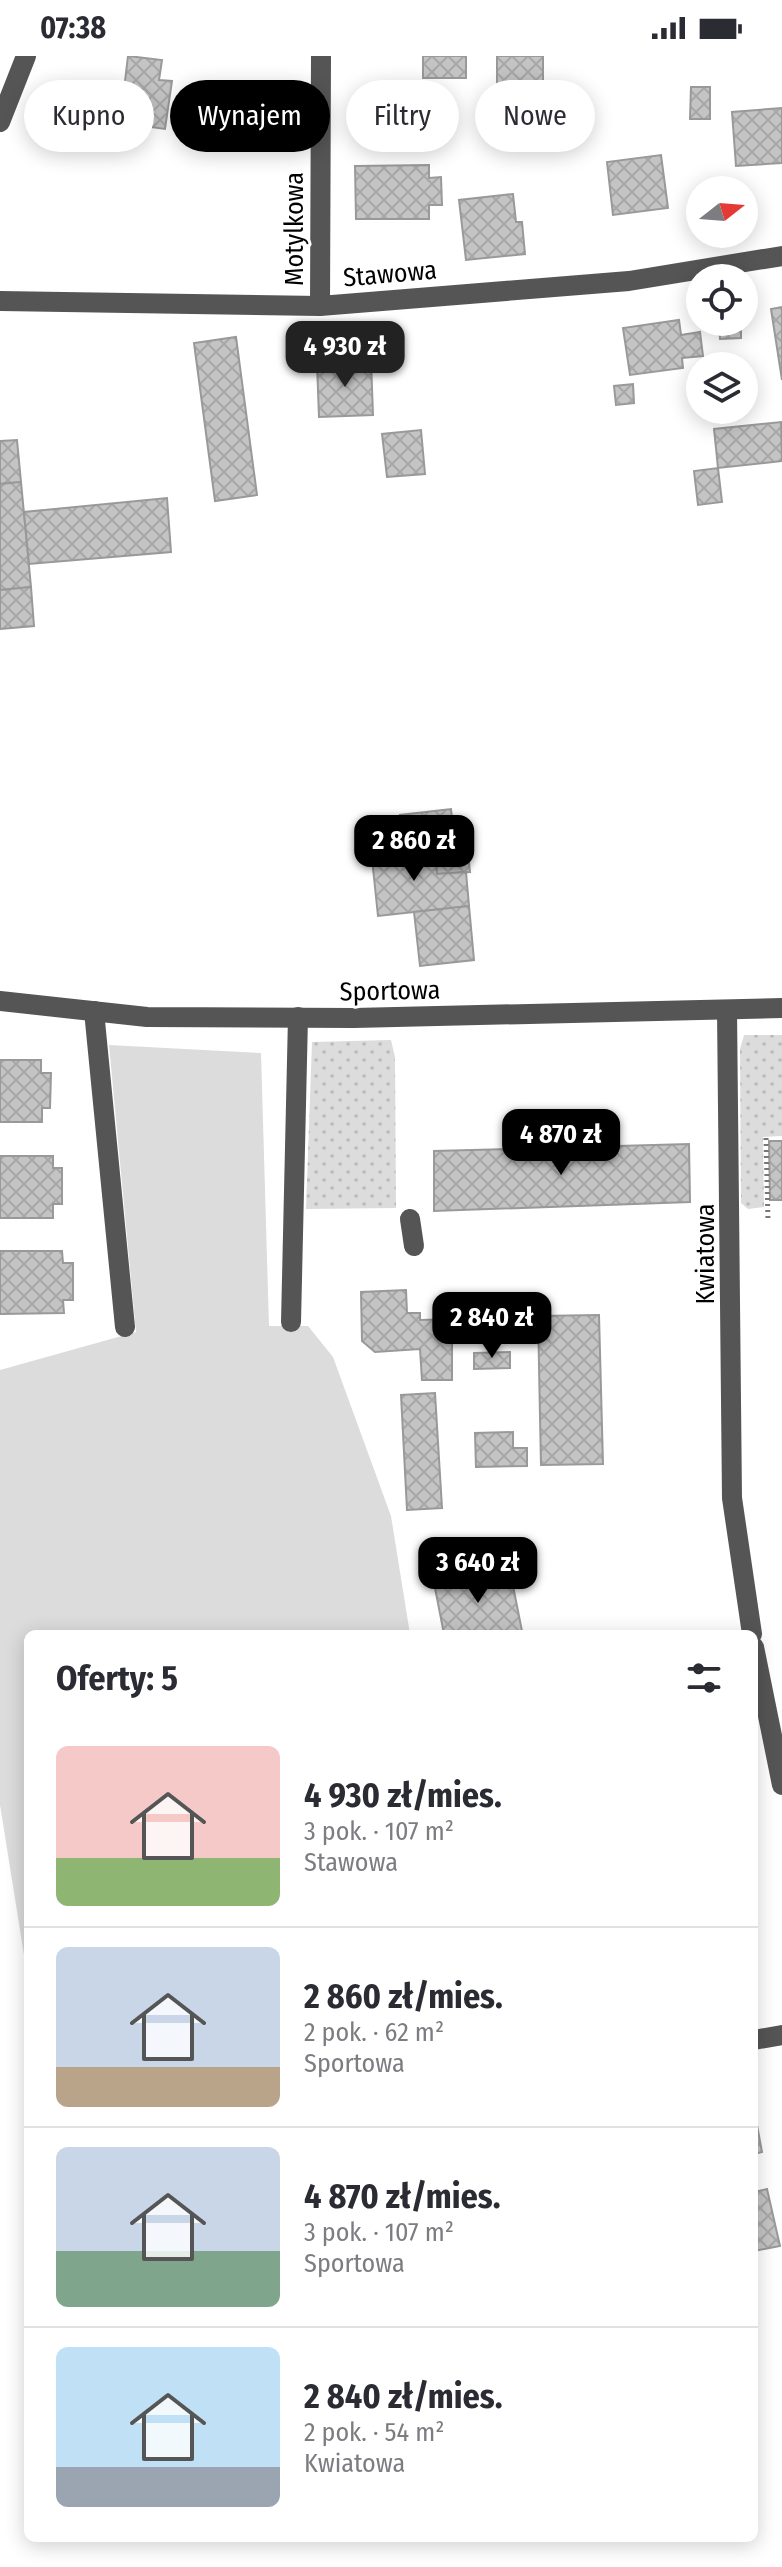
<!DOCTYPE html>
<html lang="pl">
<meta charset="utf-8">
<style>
body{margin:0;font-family:"Fira Sans Condensed",sans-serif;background:#f2f2f3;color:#2b2b33;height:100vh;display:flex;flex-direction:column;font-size:30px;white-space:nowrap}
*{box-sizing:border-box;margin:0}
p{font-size:26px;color:#7c7c81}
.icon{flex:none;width:44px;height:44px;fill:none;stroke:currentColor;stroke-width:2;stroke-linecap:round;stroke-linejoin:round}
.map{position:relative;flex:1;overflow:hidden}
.panel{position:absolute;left:24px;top:1574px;width:734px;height:912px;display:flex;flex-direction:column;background:#fff;border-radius:12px;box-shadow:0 4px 20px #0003}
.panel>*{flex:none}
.hud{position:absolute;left:24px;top:24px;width:734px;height:72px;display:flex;gap:16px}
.needle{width:52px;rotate:73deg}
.fabs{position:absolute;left:686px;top:120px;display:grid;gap:16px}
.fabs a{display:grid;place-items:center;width:72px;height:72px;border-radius:50%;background:#fff;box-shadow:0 4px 20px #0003;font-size:40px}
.price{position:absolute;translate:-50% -68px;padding:0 18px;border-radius:16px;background:#000;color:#fff;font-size:26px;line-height:52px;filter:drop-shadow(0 2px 4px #0008)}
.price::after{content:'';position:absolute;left:50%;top:48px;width:24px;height:18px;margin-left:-12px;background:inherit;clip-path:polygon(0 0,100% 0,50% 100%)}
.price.selected{background:#222;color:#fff}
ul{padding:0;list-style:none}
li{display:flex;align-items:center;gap:24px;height:200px;padding:0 32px}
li+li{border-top:2px solid #e1e1e2}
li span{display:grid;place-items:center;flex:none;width:224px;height:160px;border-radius:12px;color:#555}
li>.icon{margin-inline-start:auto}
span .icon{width:96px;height:96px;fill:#fffc;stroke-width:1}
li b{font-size:34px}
h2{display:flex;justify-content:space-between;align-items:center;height:96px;padding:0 32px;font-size:34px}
.pill{padding:0 28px;border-radius:36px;background:#fff;box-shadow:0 4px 20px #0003;font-size:28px;line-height:72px}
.pill.selected{background:#000;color:#fff}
.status{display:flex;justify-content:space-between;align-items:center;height:56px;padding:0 40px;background:#fff;direction:ltr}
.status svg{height:22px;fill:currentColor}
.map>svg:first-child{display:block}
</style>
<div class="status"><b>07:38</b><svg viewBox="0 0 49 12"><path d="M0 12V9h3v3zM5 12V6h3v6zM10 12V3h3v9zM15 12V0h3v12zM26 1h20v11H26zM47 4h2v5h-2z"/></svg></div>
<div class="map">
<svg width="782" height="2511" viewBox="0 0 782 2511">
<defs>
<pattern id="grass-dots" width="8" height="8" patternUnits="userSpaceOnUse" patternTransform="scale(2)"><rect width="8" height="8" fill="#dcdcdc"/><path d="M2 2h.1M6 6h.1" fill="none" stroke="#bbb" stroke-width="1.8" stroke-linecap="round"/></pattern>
<pattern id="building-cross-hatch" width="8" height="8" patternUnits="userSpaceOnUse" patternTransform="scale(2)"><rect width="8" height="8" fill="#c4c4c4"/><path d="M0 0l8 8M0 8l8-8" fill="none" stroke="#a7a7a7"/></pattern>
</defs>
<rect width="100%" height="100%" fill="#fff"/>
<g fill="url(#grass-dots)">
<path d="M744,979H782V1080L763,1081L764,1151L748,1153L741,1147L740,993Z"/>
<path d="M391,984L395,1001L396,1152L306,1153L312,986Z"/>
</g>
<path fill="#dcdcdc" d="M109,989L261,997L269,1270H308L333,1301L391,1460L410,1578H28V1924L0,1749V1314L136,1276Z"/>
<g fill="url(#building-cross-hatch)" stroke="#999" stroke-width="2">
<path d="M128,0L162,4L159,24L172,25L165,73L120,67Z"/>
<rect x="423" y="0" width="43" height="22"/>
<path d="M497,0H543V28L555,29V60H544L543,77L497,78Z"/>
<path d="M691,31H710V63H690Z"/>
<path d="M782,52V107L736,110L732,56Z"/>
<path d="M661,99L668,152L613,159L607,106Z"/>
<path d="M429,109V122L441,121L442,149H429V163H356L355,110Z"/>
<path d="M513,138L516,166H522L525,198L466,204L459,144Z"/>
<path d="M782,251V324L771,253Z"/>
<path d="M679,264L681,279L700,276L703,300L682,302L683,312L630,319L623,272Z"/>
<path d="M719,266H741V282L720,283Z"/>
<path d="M236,281L257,439L215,445L194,287Z"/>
<path d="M371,305L373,359L319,361L317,308Z"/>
<path d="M633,328L634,347L616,349L614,330Z"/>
<path d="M781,366L782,405L718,412L714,373Z"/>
<path d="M421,374L425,418L387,421L382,378Z"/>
<path d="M17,384L21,426L0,428V385Z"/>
<path d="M718,412L722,446L698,449L694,415Z"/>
<path d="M21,426L31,531L0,534V428Z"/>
<path d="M167,442L171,496L29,508L24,456Z"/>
<path d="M31,531L34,570L0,573V534Z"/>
<path d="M451,753L455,788L434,790L436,807L425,808L422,789L403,790L400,759Z"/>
<path d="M467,787L470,816L437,818L434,790Z"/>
<path d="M422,789L425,808L436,807L437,818L466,816L469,850L378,860L371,793Z"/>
<path d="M469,850L474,904L420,910L414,856Z"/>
<path d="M0,1004H41V1017H51L50,1052H42V1066H0Z"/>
<path d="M769,1085H782V1144H770Z"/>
<path d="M689,1088L690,1146L434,1155V1095Z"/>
<path d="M0,1100H53V1112H62V1148H53V1162H0Z"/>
<path d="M0,1195H62L63,1207H73V1244H63L64,1257L0,1258Z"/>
<path d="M406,1234L407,1257H420V1264L452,1263V1324H422L420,1293L375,1296L362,1285L361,1236Z"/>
<path d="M599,1259L603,1408L541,1409L538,1260Z"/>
<path d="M506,1263L507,1280L474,1282L473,1264Z"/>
<path d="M510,1296V1312L474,1313V1297Z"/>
<path d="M435,1337L442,1452L407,1454L401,1339Z"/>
<path d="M513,1376V1392H527V1410L476,1411L475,1377Z"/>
<path d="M484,1518L486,1525L511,1520L522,1575L444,1578L434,1527Z"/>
<path d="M754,2053L762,2096L754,2098Z"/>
<path d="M767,2133L780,2190L754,2195V2136Z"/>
</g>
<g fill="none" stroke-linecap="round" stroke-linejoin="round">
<path stroke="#777" stroke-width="5" stroke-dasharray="2 4" stroke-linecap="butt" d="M766,1082L768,1165"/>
<g stroke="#555" stroke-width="20">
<path d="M0,66L26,0"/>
<path d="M0,245L320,250L629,225L782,200"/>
<path d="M320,250L321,0"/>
<path d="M0,945L147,961L354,962L782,952"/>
<path d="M727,954L732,1442L752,1578"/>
<path d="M94,955L125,1271"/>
<path d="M410,1163L414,1190"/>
<path d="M291,1266L298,961"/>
<path d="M754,1591L782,1729"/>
<path d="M754,1984L782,1979"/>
</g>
</g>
<g text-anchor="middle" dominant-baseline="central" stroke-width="6" stroke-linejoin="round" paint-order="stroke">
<g font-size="26" fill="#000" stroke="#fff">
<text transform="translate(294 173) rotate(-90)">Motylkowa</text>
<text transform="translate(390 218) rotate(-5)">Stawowa</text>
<text transform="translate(390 935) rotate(-1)">Sportowa</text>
<text transform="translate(705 1198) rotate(-90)">Kwiatowa</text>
</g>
</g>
</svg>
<div class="fabs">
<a><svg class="needle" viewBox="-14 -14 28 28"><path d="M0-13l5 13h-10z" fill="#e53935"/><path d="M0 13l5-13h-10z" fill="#7c7c81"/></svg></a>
<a><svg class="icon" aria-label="locate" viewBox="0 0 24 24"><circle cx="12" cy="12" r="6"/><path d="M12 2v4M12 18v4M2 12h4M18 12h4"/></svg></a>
<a><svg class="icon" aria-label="layers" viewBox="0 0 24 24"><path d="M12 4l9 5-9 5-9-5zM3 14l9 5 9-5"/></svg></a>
</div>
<b class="price selected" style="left:345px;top:333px">4 930 zł</b>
<b class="price" style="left:414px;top:827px">2 860 zł</b>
<b class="price" style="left:561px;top:1121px">4 870 zł</b>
<b class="price" style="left:492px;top:1304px">2 840 zł</b>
<b class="price" style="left:478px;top:1549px">3 640 zł</b>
<div class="hud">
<a class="pill">Kupno</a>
<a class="pill selected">Wynajem</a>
<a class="pill">Filtry</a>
<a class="pill">Nowe</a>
</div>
<section class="panel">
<h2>Oferty: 5<svg class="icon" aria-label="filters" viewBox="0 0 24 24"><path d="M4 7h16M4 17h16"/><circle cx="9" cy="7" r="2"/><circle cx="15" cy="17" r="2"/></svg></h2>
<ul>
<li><span style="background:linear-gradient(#f6c9c9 70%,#8fb573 0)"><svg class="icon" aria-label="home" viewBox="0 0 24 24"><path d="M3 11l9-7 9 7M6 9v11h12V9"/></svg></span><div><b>4 930 zł/mies.</b><p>3 pok. · 107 m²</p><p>Stawowa</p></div></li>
<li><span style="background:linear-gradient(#c9d6e8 75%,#b9a48a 0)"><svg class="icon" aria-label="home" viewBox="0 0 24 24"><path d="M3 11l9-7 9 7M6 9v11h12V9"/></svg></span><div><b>2 860 zł/mies.</b><p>2 pok. · 62 m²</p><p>Sportowa</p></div></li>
<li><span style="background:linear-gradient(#c9d6e8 65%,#7fa58c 0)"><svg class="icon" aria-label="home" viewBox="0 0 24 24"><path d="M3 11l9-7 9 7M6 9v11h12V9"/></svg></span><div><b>4 870 zł/mies.</b><p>3 pok. · 107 m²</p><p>Sportowa</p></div></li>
<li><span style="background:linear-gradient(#bfe0f5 75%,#9aa5b1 0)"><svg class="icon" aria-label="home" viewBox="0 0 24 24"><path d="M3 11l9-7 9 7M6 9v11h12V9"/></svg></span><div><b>2 840 zł/mies.</b><p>2 pok. · 54 m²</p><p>Kwiatowa</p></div></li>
</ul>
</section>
</div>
